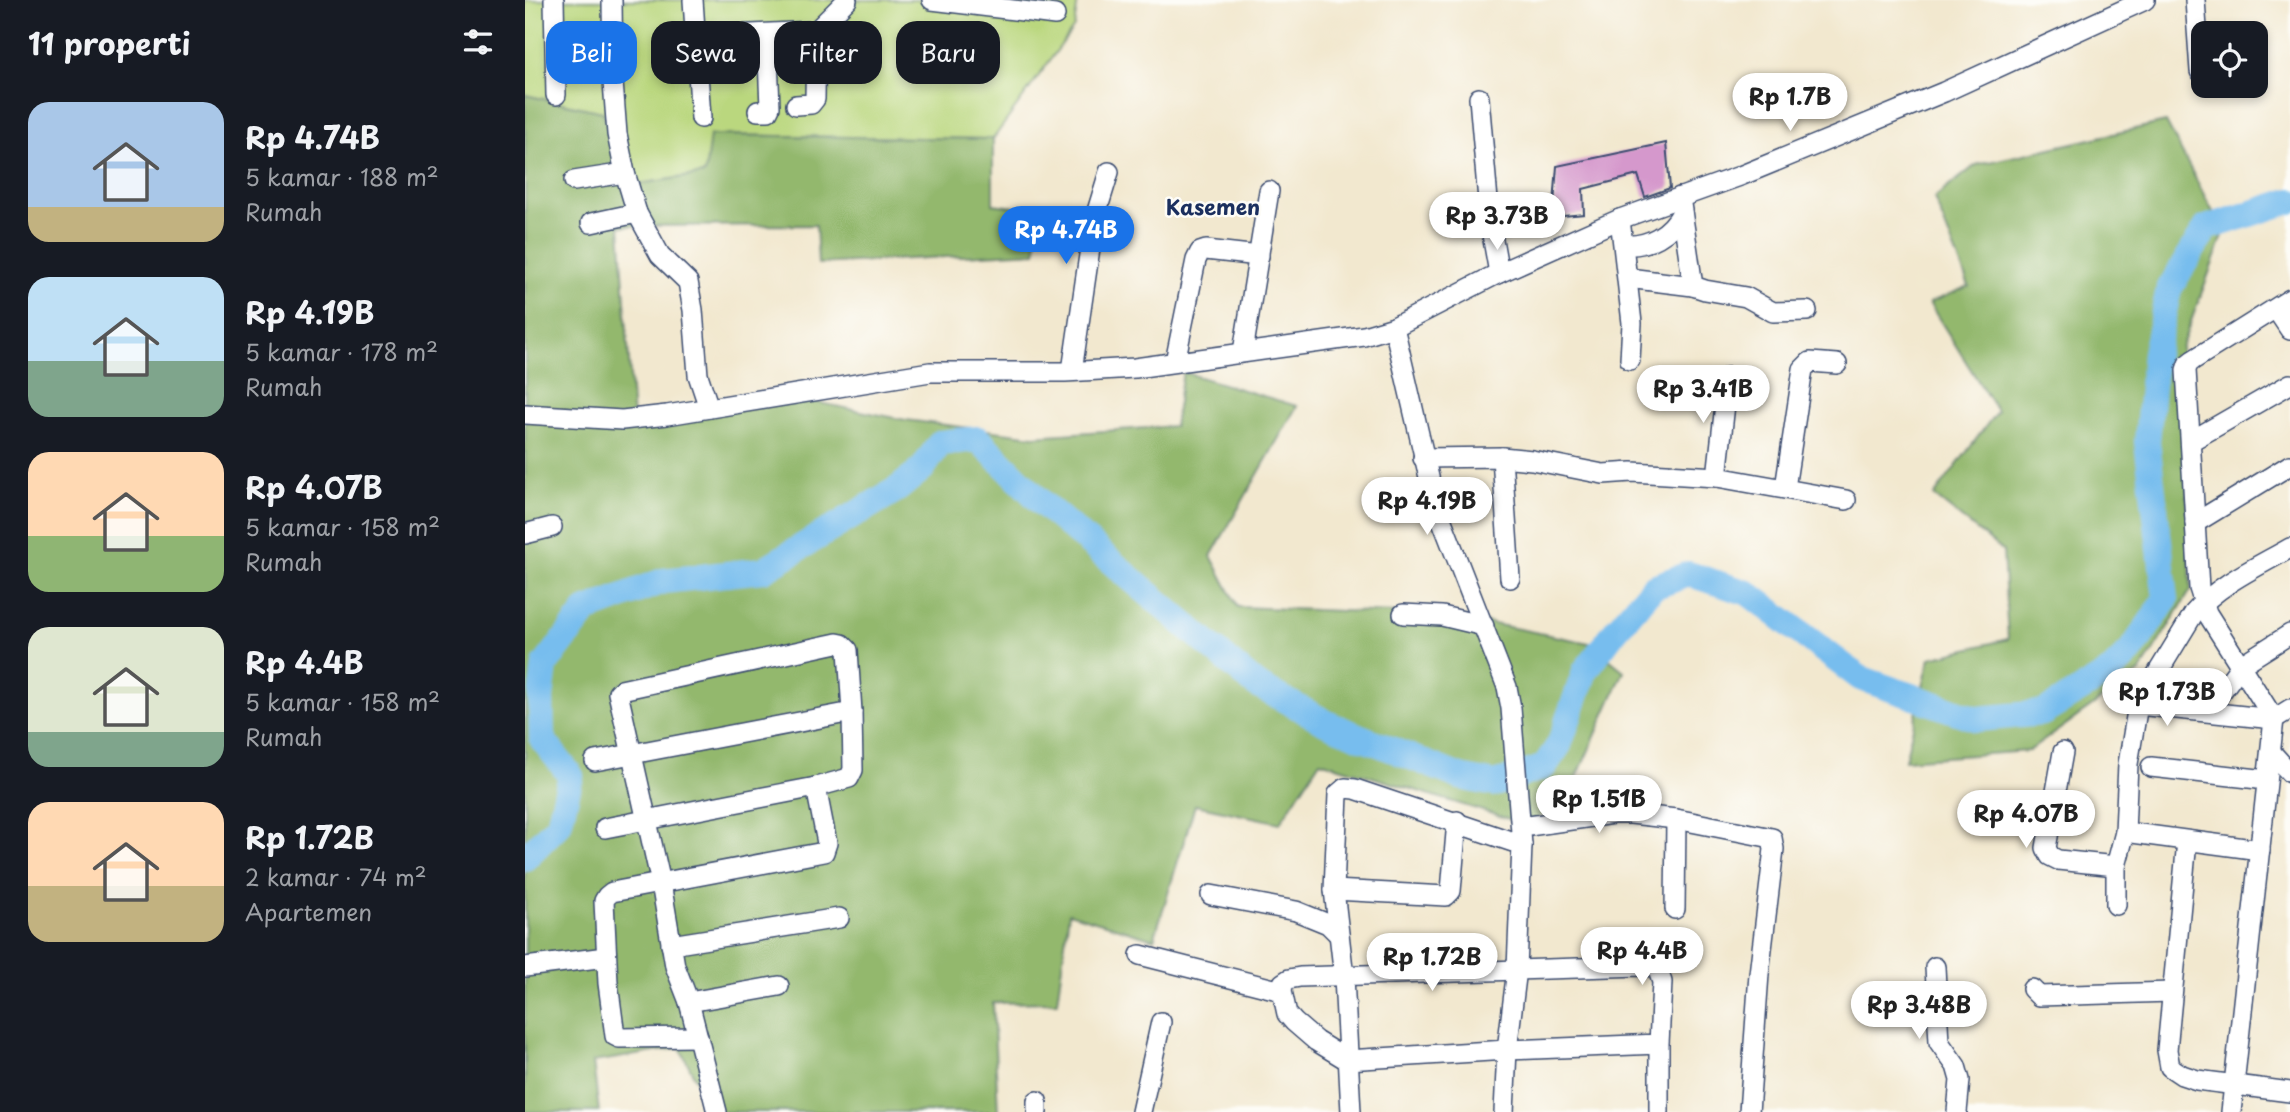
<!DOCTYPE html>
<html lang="id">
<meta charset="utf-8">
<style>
body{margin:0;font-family:"Playpen Sans",sans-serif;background:#242831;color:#f1f3f6;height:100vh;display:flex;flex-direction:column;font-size:26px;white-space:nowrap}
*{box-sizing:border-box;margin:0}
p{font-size:23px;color:#9ea1a6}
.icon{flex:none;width:38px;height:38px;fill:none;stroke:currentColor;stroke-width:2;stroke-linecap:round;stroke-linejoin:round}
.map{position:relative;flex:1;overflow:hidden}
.drawer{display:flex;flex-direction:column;background:#171b24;width:525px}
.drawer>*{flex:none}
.banner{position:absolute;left:21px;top:21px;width:665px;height:63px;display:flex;gap:14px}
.tools{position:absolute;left:1666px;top:21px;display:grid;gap:14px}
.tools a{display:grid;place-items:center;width:77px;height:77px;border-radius:14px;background:#171b24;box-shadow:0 4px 10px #0003;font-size:35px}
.price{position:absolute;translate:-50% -60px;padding:0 16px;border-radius:24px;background:#fff;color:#222;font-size:23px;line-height:46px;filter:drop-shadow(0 2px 4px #0008)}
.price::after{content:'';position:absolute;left:50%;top:42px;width:21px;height:16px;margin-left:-10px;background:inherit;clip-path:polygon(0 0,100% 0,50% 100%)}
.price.active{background:#1a73e8;color:#fff}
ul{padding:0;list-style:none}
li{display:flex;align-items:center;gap:21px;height:175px;padding:0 28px}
li span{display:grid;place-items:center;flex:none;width:196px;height:140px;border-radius:21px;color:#555}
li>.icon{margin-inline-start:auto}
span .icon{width:84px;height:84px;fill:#fffc;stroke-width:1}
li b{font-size:30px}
h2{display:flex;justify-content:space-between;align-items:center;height:84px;padding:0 28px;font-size:30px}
.tag{padding:0 24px;border-radius:21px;background:#171b24;box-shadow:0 4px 10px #0003;font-size:24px;line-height:63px}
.tag.active{background:#1a73e8;color:#fff}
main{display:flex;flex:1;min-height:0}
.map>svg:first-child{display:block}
</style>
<main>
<section class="drawer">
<h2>11 properti<svg class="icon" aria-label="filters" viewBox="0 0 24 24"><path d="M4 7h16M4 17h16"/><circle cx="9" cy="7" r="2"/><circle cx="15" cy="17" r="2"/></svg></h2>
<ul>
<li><span style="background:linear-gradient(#a9c7e8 75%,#c2b280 0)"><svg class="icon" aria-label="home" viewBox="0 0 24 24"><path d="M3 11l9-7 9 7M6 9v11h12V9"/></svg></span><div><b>Rp 4.74B</b><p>5 kamar · 188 m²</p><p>Rumah</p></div></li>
<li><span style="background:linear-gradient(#bfe0f5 60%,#7fa58c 0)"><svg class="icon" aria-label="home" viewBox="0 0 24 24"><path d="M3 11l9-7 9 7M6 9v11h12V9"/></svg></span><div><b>Rp 4.19B</b><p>5 kamar · 178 m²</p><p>Rumah</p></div></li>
<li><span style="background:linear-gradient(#ffd9b3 60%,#8fb573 0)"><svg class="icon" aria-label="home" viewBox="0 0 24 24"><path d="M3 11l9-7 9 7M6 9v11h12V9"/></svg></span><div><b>Rp 4.07B</b><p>5 kamar · 158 m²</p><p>Rumah</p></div></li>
<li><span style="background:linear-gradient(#dfe7d0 75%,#7fa58c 0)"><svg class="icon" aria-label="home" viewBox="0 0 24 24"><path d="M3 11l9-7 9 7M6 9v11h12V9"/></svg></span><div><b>Rp 4.4B</b><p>5 kamar · 158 m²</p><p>Rumah</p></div></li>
<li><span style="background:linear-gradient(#ffd9b3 60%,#c2b280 0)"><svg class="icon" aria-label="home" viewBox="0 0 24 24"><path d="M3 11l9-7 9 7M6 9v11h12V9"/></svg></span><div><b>Rp 1.72B</b><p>2 kamar · 74 m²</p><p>Apartemen</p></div></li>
</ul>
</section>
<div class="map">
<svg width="1765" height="1112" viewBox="0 0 1765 1112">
<rect width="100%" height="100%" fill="#fdfcf7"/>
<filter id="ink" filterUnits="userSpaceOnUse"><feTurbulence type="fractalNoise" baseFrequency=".0143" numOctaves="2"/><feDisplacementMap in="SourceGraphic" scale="14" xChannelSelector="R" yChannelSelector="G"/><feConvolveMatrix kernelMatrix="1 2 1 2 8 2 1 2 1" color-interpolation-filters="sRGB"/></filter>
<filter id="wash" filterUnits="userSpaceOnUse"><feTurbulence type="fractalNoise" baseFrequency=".00686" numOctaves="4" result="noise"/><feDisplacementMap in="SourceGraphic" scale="28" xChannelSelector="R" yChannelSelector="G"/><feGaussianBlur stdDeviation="1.57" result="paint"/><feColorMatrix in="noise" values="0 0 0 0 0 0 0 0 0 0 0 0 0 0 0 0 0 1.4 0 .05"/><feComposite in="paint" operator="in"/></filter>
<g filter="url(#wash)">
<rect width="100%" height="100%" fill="#f2e8cf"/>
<path fill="#bad77e" stroke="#6a836e" stroke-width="2" d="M0,0H553L549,27L468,139L186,135L180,174L100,186L78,112L0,95Z"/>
<g fill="#93b86d" stroke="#577466" stroke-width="2">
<path d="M0,95L78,112L100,186L180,174L185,135L468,139V204L513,210L511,252L293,264L291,225L95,226L108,420L280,400L381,420L509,436L649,426L658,372L772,406L686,556L713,607L924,615L1064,643L1099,671L1044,795L1003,825L795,761L755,823L670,805L629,939L544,913L532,1002L468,1003L473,1112H187L155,1048L68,1062L74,1112H0Z"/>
<path d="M1641,122L1699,233L1656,348L1666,590L1615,672L1504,751L1380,760L1405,658L1483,639L1478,551L1409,496L1472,411L1404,303L1444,286L1409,198L1451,165Z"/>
</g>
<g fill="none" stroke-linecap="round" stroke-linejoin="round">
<path stroke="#77bdee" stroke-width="26" d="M0,858L34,824L46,776L17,739L16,698L20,665L62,610L138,581L238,570L374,488L398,468L415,443L453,439L517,503L730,684L804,724L935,777L970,784L1019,767L1034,745L1060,671L1090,631L1128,587L1164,574L1223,593L1335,678L1452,719L1518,713L1585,672L1606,651L1641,599L1622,442L1630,353L1644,289L1681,228L1765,201"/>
</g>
<g id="blocks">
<path fill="#d598cc" d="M1141,143L1145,188L1120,197L1113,175L1058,189L1059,214L1028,217L1032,166Z"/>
</g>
</g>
<g filter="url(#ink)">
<use href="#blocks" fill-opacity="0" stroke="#3b4b6f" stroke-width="2"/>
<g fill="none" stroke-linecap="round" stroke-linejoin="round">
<defs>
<g id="minor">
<path d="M29,0L31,95"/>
<path d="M87,0L88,82L92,134L100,173L112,213L135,255L163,282L168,310L173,375L184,408"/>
<path d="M168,0L170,30L182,36L291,31L322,0"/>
<path d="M407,0L530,15"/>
<path d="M1670,0L1675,71"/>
<path d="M170,30L176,118"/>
<path d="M954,98L965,223L974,273"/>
<path d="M271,105L286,104L290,99L291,31"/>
<path d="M233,111H243L245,107L242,34"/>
<path d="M49,181L100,173"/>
<path d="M1155,197L1168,286L1180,290L1221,297L1248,312L1282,311"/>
<path d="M1095,219L1107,323L1105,360"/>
<path d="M66,223L112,213"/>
<path d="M1099,245C1123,247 1146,234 1157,212"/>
<path d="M1103,278L1168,286"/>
<path d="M1751,309L1765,330"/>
<path d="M869,327L910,503L982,687L986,708L997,845L992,969L982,1050L979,1112"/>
<path d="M718,352L744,191"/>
<path d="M650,362L671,260L675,252L681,250L734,256"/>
<path d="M547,371L569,221L584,172"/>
<path d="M0,414L97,420L142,415L405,372H540L610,368L839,336L869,327L974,273L1095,219L1215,176L1419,92L1620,0"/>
<path d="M1666,441L1765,384"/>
<path d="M977,457L985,578"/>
<path d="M898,458L977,457L1007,460L1078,474L1107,472L1192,477L1321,500"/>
<path d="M1192,477L1203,377"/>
<path d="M1260,488L1278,369L1285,362L1312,364"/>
<path d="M1670,523L1765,465"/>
<path d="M0,534L27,527"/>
<path d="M878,614L917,616L959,626"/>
<path d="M1689,702L1716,665L1765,634"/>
<path d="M1613,705L1749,719L1765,709"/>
<path d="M1538,752L1521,848L1525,856L1533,860L1591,866"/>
<path d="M1746,752L1765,773"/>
<path d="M70,761L327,712L328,770L324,778L291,787L80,828"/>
<path d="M1626,767L1742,780"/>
<path d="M997,827L1088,814H1106L1151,819"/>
<path d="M1600,832L1735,850"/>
<path d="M1662,841L1642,1050L1645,1067L1657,1075L1672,1080L1765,1092"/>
<path d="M809,890L921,896L926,891L932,821"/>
<path d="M686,895L771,911L803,924L814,935"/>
<path d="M1591,905V866L1600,832L1603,764L1613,705L1669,613C1694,584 1732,567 1765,548"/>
<path d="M1150,909L1151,819L1247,838L1249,849L1234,974L1224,1112"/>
<path d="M146,945L314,918"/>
<path d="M615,955L757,991"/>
<path d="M0,967L81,957"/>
<path d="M1410,967L1414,1042L1431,1066L1435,1080L1432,1112"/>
<path d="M1507,989L1514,996L1647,992"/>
<path d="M164,1002L254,986"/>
<path d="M173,1037L94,1038L90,1036L83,983L79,901L82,896L87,892L299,852L302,843L291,787"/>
<path d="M1134,1044L982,1050L822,1060L791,1041L769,1022L762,1014L757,991L758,983L764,979L775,977L1115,966L1132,967L1137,982L1134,1044V1112"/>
<path d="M512,1101V1112"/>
<path d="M192,1112L164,1002L150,966L136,883L93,693L96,690L312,643L317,644L323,650L327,712"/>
<path d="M616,1112L636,1022"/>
<path d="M826,1112L819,977L809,890L813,794L820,788L830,789L997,845"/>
<path d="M1706,1112L1749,719L1682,613L1674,588L1661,370L1663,364L1668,360L1765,299"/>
</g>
</defs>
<use href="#minor" stroke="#3b4b6f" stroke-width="22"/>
<use href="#minor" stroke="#fff" stroke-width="19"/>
</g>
</g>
<g text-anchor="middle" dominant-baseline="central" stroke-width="5" stroke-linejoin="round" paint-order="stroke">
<g font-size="21" font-weight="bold" fill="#1b2f5e" stroke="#fdfcf7">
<text x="688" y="206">Kasemen</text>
</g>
</g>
</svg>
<div class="tools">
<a><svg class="icon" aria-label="locate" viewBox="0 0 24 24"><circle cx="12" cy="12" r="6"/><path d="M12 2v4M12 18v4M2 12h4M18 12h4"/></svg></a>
</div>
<b class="price" style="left:1265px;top:133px">Rp 1.7B</b>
<b class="price" style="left:972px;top:252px">Rp 3.73B</b>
<b class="price active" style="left:541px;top:266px">Rp 4.74B</b>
<b class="price" style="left:1178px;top:425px">Rp 3.41B</b>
<b class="price" style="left:902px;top:537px">Rp 4.19B</b>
<b class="price" style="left:1642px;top:728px">Rp 1.73B</b>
<b class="price" style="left:1074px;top:835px">Rp 1.51B</b>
<b class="price" style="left:1501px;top:850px">Rp 4.07B</b>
<b class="price" style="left:1117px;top:987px">Rp 4.4B</b>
<b class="price" style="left:907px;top:993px">Rp 1.72B</b>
<b class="price" style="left:1394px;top:1041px">Rp 3.48B</b>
<div class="banner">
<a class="tag active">Beli</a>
<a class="tag">Sewa</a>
<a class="tag">Filter</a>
<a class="tag">Baru</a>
</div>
</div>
</main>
